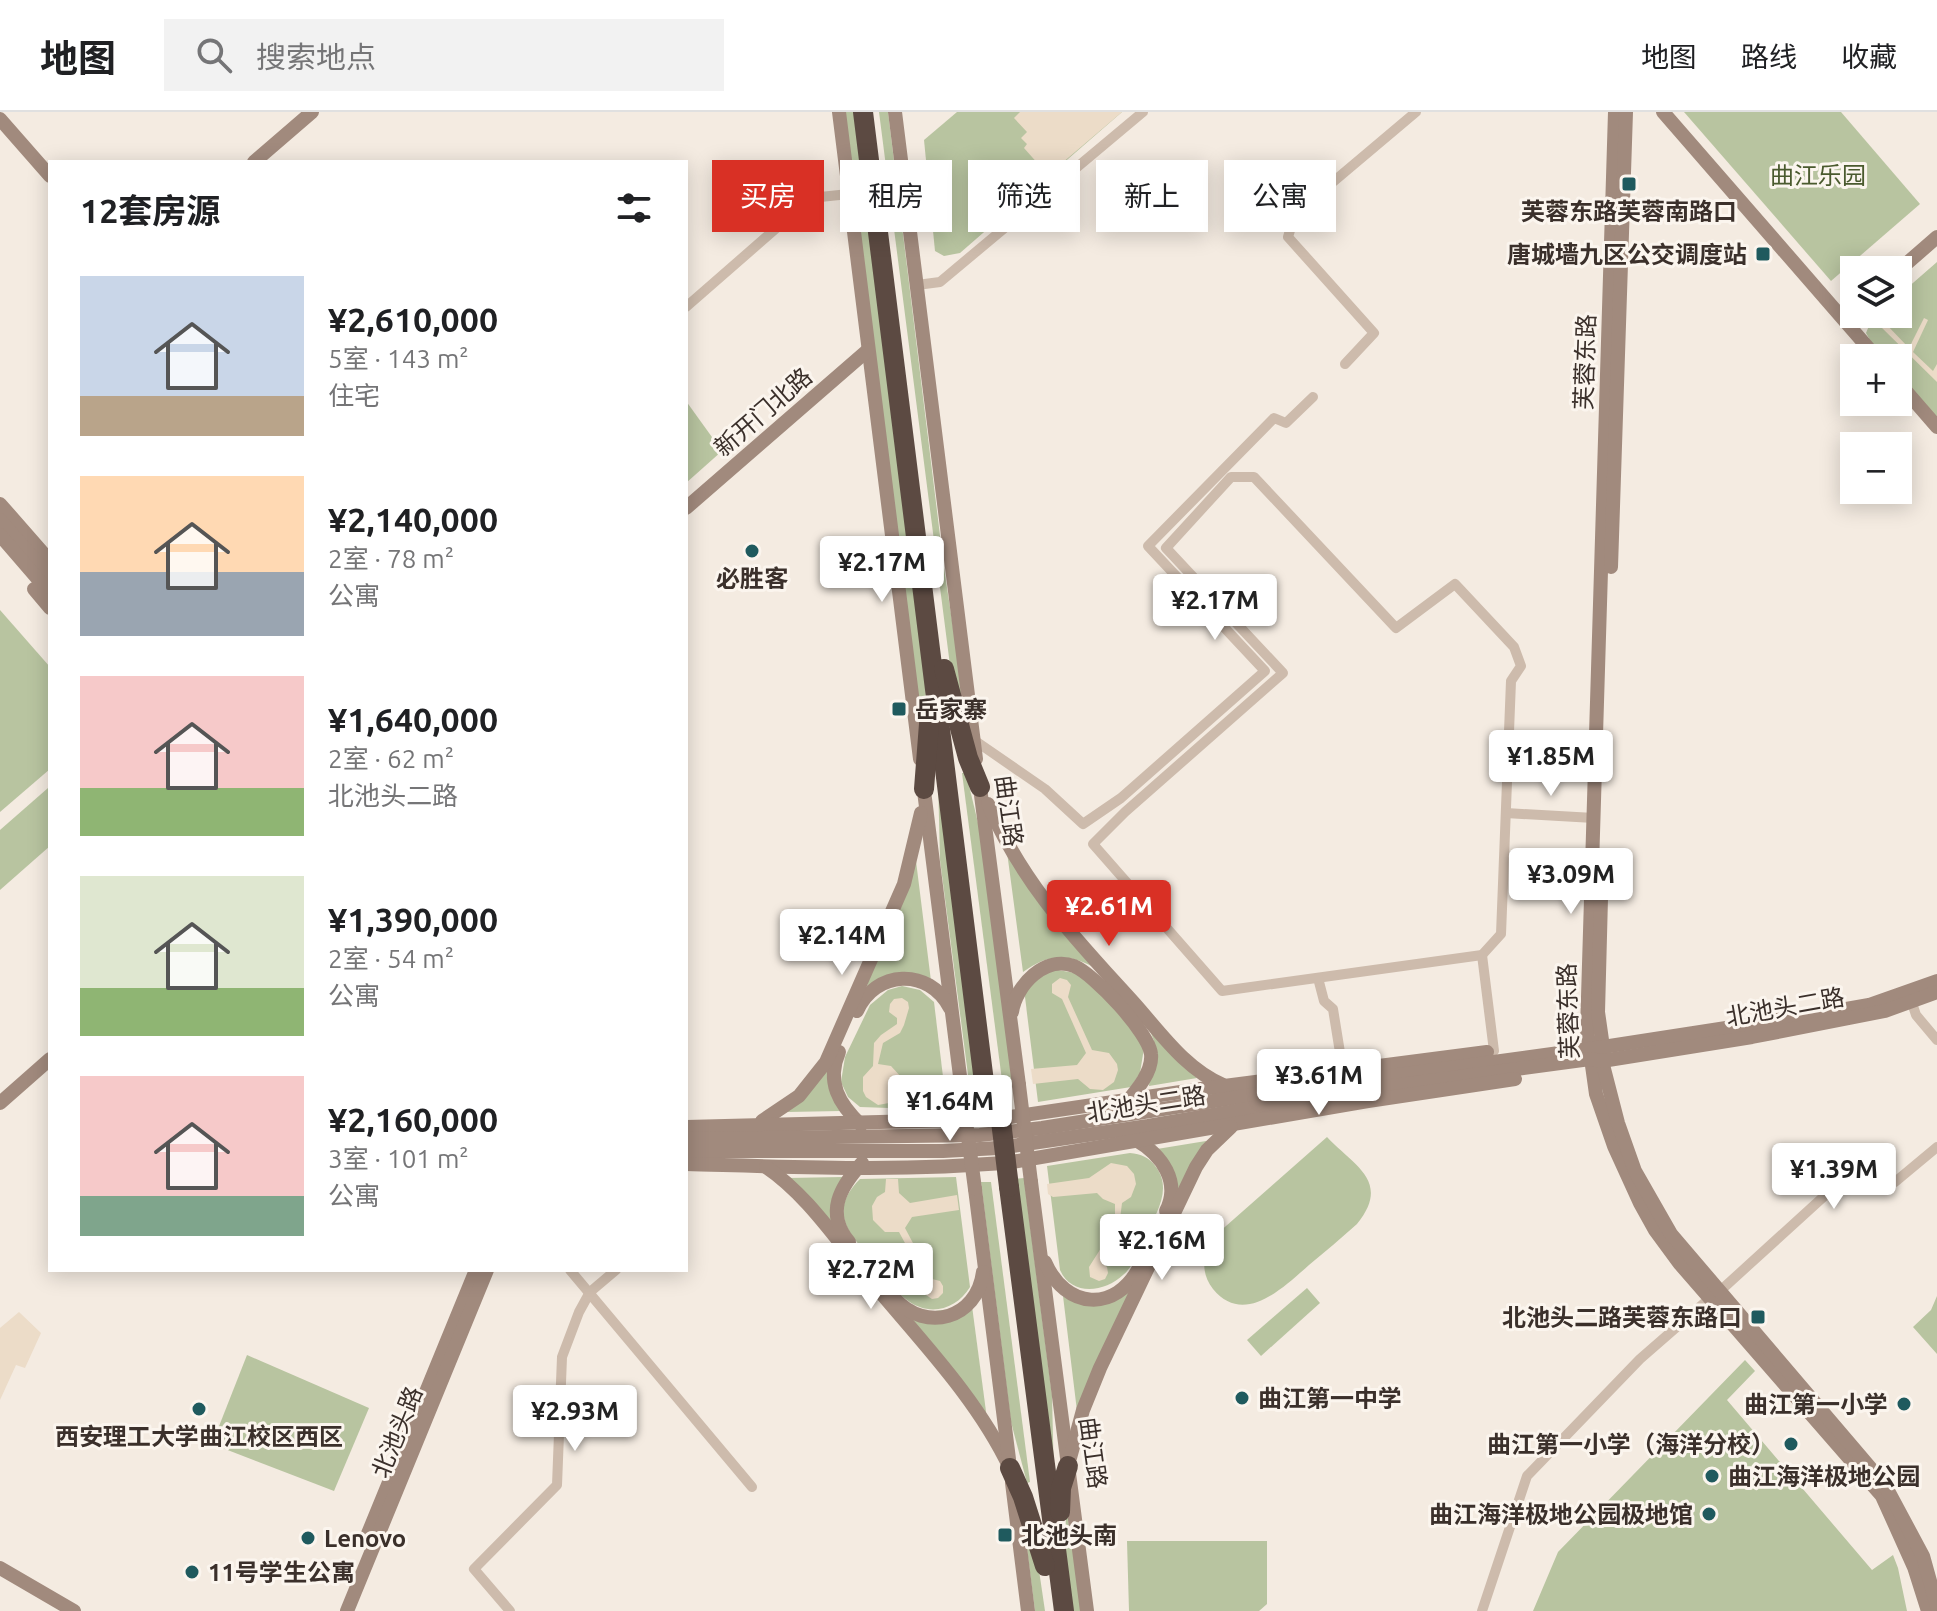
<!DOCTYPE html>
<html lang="zh">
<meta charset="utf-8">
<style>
body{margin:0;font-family:Ubuntu,"Noto Sans SC",sans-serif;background:#f2f2f2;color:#202124;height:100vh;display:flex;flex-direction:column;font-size:30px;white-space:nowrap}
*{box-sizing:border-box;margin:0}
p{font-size:26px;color:#757577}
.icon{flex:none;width:44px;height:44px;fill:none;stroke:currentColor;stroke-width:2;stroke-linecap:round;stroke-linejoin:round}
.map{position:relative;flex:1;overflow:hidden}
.details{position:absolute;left:48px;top:48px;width:640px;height:1112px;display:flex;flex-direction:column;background:#fff;border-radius:0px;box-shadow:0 4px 20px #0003}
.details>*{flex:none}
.banner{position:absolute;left:712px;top:48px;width:760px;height:72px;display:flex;gap:16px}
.buttons{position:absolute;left:1840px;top:144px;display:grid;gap:16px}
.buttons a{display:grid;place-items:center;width:72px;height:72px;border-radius:0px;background:#fff;box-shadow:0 4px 20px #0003;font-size:40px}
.price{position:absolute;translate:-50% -68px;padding:0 18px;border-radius:8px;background:#fff;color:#222;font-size:26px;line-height:52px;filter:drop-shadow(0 2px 4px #0008)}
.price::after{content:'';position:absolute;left:50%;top:48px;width:24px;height:18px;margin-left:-12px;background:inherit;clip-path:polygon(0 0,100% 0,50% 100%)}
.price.active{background:#d93025;color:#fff}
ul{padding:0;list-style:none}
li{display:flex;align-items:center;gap:24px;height:200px;padding:0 32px}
li span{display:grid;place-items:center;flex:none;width:224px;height:160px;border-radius:0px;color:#555}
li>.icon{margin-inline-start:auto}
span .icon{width:96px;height:96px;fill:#fffc;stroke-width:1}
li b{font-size:34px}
h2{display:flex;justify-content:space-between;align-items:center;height:96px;padding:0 32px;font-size:34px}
.chip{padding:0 28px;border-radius:0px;background:#fff;box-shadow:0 4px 20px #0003;font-size:28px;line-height:72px}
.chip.active{background:#d93025;color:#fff}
header{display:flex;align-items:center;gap:48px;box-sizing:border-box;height:112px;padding:0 40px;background:#fff;border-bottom:2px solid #e0e0e0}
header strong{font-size:38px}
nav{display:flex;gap:44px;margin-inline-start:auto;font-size:28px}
.search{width:560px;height:72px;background:#f2f2f2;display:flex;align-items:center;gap:20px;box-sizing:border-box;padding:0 28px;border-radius:0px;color:#757577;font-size:30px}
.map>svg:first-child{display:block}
</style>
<header>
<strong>地图</strong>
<div class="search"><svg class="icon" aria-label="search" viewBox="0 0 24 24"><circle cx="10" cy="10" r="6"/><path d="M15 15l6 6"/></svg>搜索地点</div>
<nav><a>地图</a><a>路线</a><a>收藏</a></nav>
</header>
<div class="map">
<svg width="1937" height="1499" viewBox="0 0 1937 1499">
<rect width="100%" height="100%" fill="#f4ebe1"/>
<g fill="#b8c4a0">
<path d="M844,0H856L926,566L925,620L922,621Z"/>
<path d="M879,0H888L944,456L969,620L951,561Z"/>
<path d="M957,0H1122L960,141L944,144L935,139L924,28Z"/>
<path d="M1684,0H1841L1920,92L1831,169Z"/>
<path d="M1937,150V311L1898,266V246H1880L1866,221L1871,209L1878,202H1898V184Z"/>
<path d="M686,289L722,339L686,371Z"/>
<path d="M0,498L50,555V657L0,700Z"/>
<path d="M962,661H966L979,715L1013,975L1003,976Z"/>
<path d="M938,666L980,977L970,978L940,748Z"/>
<path d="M48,676L50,734L0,778V718Z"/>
<path d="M1007,740L1094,855C1067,841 1047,842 1023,860Z"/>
<path d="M916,749L931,869L866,878L872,854Z"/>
<path d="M1052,857L1081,862L1134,916L1144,936L1140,961L1131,975L1038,990L1024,877Z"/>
<path d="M902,874L920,878L934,890L947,998L860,995L848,985L841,970L845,945L870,893L888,878Z"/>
<path d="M1149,916L1197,966L1149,974L1154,929Z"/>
<path d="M829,953L841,999L787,1000Z"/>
<path d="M1327,1025C1353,1053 1392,1069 1357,1112C1341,1126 1325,1140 1309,1153C1284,1175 1244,1215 1213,1177C1201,1162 1203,1146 1209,1129Z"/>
<path d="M1206,1029L1208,1030L1177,1086L1157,1037Z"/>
<path d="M1130,1041C1141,1042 1149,1045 1156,1055C1173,1078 1155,1103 1145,1125C1139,1138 1134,1154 1123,1163C1105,1180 1072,1185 1060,1158L1047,1054Z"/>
<path d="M842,1065L838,1121L788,1066Z"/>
<path d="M956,1065L970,1175C956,1198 929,1205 907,1188C894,1179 885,1163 875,1151C864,1137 847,1123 844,1105C841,1090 850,1077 860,1067Z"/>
<path d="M1024,1066L1052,1283L1054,1369L1013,1067Z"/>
<path d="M981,1070H991L1030,1370L1027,1371L1011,1310Z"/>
<path d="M1136,1171L1077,1299L1063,1184L1077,1190Z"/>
<path d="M1307,1176L1320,1191L1261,1244L1247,1228Z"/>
<path d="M1937,1184V1242L1913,1215L1931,1198Z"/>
<path d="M972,1194L987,1307L906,1203Z"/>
<path d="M247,1243L369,1296L334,1379L212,1332Z"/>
<path d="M1745,1248L1755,1259L1727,1288L1872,1458L1893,1443L1898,1456L1907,1499H1533L1558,1440Z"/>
<path d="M1066,1406H1068L1082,1499H1070L1064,1453Z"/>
<path d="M1024,1414L1036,1438L1045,1499H1035Z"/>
<path d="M1127,1429H1267V1492L1259,1499H1129Z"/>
</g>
<g fill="#ecdcc8">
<path d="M1020,0H1122L1048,63L1024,36L1027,32L1021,26L1027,20L1014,6Z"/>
<path d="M1924,206L1928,208L1913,240L1933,259L1937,252V270L1881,215L1884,210L1909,236Z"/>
<path d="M1060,866L1067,868L1071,873L1068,885L1092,938L1109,941L1117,952L1118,958L1114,970L1103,978L1090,977L1078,967L1033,972L1031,957L1077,953L1086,941L1062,887L1052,881V872Z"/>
<path d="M902,886L908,890L909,896L904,913L900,921L883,931L878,952L891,954L902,966L914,970L942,966L944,981L878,993L866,985L863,979V965L873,954L874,931L881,923L897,912V906L889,900L890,892L894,887Z"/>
<path d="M1111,1051L1127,1054L1134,1062L1136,1072L1131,1085L1122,1091L1118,1123L1101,1144V1149L1107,1155L1108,1161L1105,1167L1099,1169L1090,1165L1089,1155L1110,1122L1115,1108V1092L1103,1087L1097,1081L1053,1085L1048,1082L1047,1072L1089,1066Z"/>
<path d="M886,1067H898L899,1081L910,1091L957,1083L959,1098L912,1105L905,1116L932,1167L940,1169L943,1174V1181L938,1186L932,1187L926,1183L924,1177L926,1170L899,1120H885L873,1108L872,1094L877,1085L885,1080Z"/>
<path d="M19,1200L41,1221L25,1256L16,1253L0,1288V1216Z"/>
</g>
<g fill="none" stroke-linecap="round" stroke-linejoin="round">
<g stroke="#cdbbac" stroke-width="10">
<path d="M917,173L940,170L1143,0"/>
<path d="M686,195L804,92L820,85L849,82"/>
<path d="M1345,252L1374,221L1288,125L1295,102L1416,0"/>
<path d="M1231,365H1254L1396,516L1455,472L1514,535L1521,554L1511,569L1501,822L1482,843L1222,879L1093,732L1125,700L1283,561L1166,436Z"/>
<path d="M974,628L1045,677L1083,712L1121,686L1265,559L1148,434L1274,306L1286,311L1313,285"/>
<path d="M1506,701L1594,706"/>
<path d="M1482,843L1494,939"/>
<path d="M1318,866L1324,889L1333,897L1343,959"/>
<path d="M1912,891L1916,903L1937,928"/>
<path d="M570,1158L752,1375"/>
<path d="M1720,1179L1854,1057L1895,1070L1937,1035"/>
<path d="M510,1499L474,1457L557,1373L562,1245L579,1200L590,1180L616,1158"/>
<path d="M1482,1499L1527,1364L1640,1247L1710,1186"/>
</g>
<g stroke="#a18a7d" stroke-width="14">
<path d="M839,0L920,647"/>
<path d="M895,0L976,647"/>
<path d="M1615,0L1587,918L1596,982L1614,1034L1640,1091L1655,1118L1680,1152L1882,1384L1914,1455L1928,1499"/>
<path d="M1663,0L1877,246"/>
<path d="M0,7L50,64"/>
<path d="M254,50L312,0"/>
<path d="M1898,159L1937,125"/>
<path d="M1898,270L1937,315"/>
<path d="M0,392L50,449"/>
<path d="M686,396L868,238"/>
<path d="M0,408L50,465"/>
<path d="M0,423L50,481"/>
<path d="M1611,455L1626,0"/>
<path d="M34,477L50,496"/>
<path d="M979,668L1019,973"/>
<path d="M923,671L962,980"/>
<path d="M988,692C1024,774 1074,825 1133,890C1160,920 1185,957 1223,973"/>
<path d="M1602,748L1598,900L1603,935L1602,949L1618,1011L1635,1059L1671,1122L1885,1373L1923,1444L1937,1494"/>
<path d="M857,899C875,858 929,855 950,896"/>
<path d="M1012,900C1016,873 1045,843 1074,854C1094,862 1149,921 1151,942C1153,959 1137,978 1126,991"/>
<path d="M839,940C826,970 839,992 861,1013"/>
<path d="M0,991L50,947"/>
<path d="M762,1009L799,984L826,950L904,772L921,701"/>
<path d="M686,1015L997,1007L1201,977L1487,940"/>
<path d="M686,1027L980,1023L1042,1016L1258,982L1603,935L1829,900L1869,893L1937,869"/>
<path d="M1136,1028C1162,1043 1181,1070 1166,1099"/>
<path d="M686,1039H943L998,1036L1148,1014L1341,981L1590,947L1602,949L1752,925L1885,899L1937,880"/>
<path d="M686,1052C794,1055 905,1060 1012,1050L1368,989L1515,967"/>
<path d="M766,1055C806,1082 835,1126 866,1163C916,1224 976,1284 1010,1356"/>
<path d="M1031,1070L1087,1499"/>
<path d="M975,1077L1009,1347"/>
<path d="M849,1130C825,1101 840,1075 862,1051"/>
<path d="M1045,1150C1065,1197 1116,1202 1140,1154"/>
<path d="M895,1187C926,1221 977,1207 983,1160"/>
<path d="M1070,1346L1083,1298L1100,1256L1196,1055L1207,1038L1231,1015"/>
<path d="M1012,1371L1028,1499"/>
<path d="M367,1424L476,1158"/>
<path d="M0,1456L74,1499"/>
<path d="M347,1499L487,1158"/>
</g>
<g stroke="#5c4a42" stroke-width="20">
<path d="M863,0L985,978"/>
<path d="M944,557L968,646L980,675"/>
<path d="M924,677L930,599"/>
<path d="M1009,1075L1064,1499"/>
<path d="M1010,1356L1023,1385L1045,1454"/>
<path d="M1060,1400L1061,1376L1068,1354"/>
</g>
<g stroke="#a18a7d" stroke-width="14">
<path d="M1019,973L1031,1070"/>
<path d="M962,980L975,1077"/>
</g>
<path stroke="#5c4a42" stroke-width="20" d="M997,976L1009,1075"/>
</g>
<g fill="#1f5a5e" stroke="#fbf5ee" stroke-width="3">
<rect x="1621" y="64" width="16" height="16" rx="4"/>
<rect x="1755" y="134" width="16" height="16" rx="4"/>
<circle cx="752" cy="439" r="8"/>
<rect x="891" y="589" width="16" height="16" rx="4"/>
<rect x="1750" y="1197" width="16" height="16" rx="4"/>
<circle cx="1242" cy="1286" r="8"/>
<circle cx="1904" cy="1292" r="8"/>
<circle cx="199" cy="1297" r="8"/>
<circle cx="1791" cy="1332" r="8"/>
<circle cx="1712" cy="1364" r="8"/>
<circle cx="1709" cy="1402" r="8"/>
<rect x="997" y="1415" width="16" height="16" rx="4"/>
<circle cx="308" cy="1426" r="8"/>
<circle cx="192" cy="1460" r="8"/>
</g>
<g text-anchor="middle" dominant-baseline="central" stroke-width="6" stroke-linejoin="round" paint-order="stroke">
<g font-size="24" fill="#4a5a2e" stroke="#fbf5ee">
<text x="1818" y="63">曲江乐园</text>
</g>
<g font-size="24" font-weight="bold" fill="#3b302b" stroke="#fbf5ee" text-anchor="start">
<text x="1629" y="99" text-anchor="middle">芙蓉东路芙蓉南路口</text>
<text x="1747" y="142" text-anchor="end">唐城墙九区公交调度站</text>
<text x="752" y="466" text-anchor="middle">必胜客</text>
<text x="915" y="597">岳家寨</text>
<text x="1742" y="1205" text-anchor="end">北池头二路芙蓉东路口</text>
<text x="1258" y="1286">曲江第一中学</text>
<text x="1888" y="1292" text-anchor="end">曲江第一小学</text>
<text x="199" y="1324" text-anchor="middle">西安理工大学曲江校区西区</text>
<text x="1775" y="1332" text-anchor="end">曲江第一小学（海洋分校）</text>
<text x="1728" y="1364">曲江海洋极地公园</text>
<text x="1693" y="1402" text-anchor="end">曲江海洋极地公园极地馆</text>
<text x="1021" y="1423">北池头南</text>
<text x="324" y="1426">Lenovo</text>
<text x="208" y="1460">11号学生公寓</text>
</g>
<g font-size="24" fill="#3b302b" stroke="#fbf5ee">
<text transform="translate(1585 250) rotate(-88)">芙蓉东路</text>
<text transform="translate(763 300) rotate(-41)">新开门北路</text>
<text transform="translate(1009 699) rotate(82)">曲江路</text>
<text transform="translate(1785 895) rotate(-10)">北池头二路</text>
<text transform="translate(1568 899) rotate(-92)">芙蓉东路</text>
<text transform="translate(1146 992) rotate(-9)">北池头二路</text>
<text transform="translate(397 1320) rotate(-68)">北池头路</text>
<text transform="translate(1093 1341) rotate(82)">曲江路</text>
</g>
</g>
</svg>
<div class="buttons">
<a><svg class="icon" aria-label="layers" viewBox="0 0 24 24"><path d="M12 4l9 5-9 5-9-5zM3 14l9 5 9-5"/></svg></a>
<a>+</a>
<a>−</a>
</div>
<b class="price" style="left:882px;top:492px">¥2.17M</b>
<b class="price" style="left:1215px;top:530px">¥2.17M</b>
<b class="price" style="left:1551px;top:686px">¥1.85M</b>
<b class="price" style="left:1571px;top:804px">¥3.09M</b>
<b class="price active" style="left:1109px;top:836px">¥2.61M</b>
<b class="price" style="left:842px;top:865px">¥2.14M</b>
<b class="price" style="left:1319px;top:1005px">¥3.61M</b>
<b class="price" style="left:950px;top:1031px">¥1.64M</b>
<b class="price" style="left:1834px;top:1099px">¥1.39M</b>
<b class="price" style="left:1162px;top:1170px">¥2.16M</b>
<b class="price" style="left:871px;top:1199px">¥2.72M</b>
<b class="price" style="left:575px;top:1341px">¥2.93M</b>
<div class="banner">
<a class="chip active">买房</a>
<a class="chip">租房</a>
<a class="chip">筛选</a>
<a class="chip">新上</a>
<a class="chip">公寓</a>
</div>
<section class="details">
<h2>12套房源<svg class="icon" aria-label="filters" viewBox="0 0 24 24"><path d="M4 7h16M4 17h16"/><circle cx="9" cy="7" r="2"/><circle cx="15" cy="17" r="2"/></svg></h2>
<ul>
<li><span style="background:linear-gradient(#c9d6e8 75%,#b9a48a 0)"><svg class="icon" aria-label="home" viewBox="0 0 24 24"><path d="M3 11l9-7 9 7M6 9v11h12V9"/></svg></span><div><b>¥2,610,000</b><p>5室 · 143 m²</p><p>住宅</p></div></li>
<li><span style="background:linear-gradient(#ffd9b3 60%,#9aa5b1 0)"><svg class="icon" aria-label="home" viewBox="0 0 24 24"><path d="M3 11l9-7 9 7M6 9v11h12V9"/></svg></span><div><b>¥2,140,000</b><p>2室 · 78 m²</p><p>公寓</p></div></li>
<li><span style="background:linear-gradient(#f6c9c9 70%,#8fb573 0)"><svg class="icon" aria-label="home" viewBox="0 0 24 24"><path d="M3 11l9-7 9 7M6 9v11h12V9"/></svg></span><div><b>¥1,640,000</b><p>2室 · 62 m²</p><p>北池头二路</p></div></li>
<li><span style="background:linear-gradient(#dfe7d0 70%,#8fb573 0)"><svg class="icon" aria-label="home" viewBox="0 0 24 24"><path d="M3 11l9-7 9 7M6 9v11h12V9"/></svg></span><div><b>¥1,390,000</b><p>2室 · 54 m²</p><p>公寓</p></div></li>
<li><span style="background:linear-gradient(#f6c9c9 75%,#7fa58c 0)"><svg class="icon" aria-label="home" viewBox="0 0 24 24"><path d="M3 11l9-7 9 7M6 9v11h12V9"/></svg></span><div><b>¥2,160,000</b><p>3室 · 101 m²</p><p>公寓</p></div></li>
</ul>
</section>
</div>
